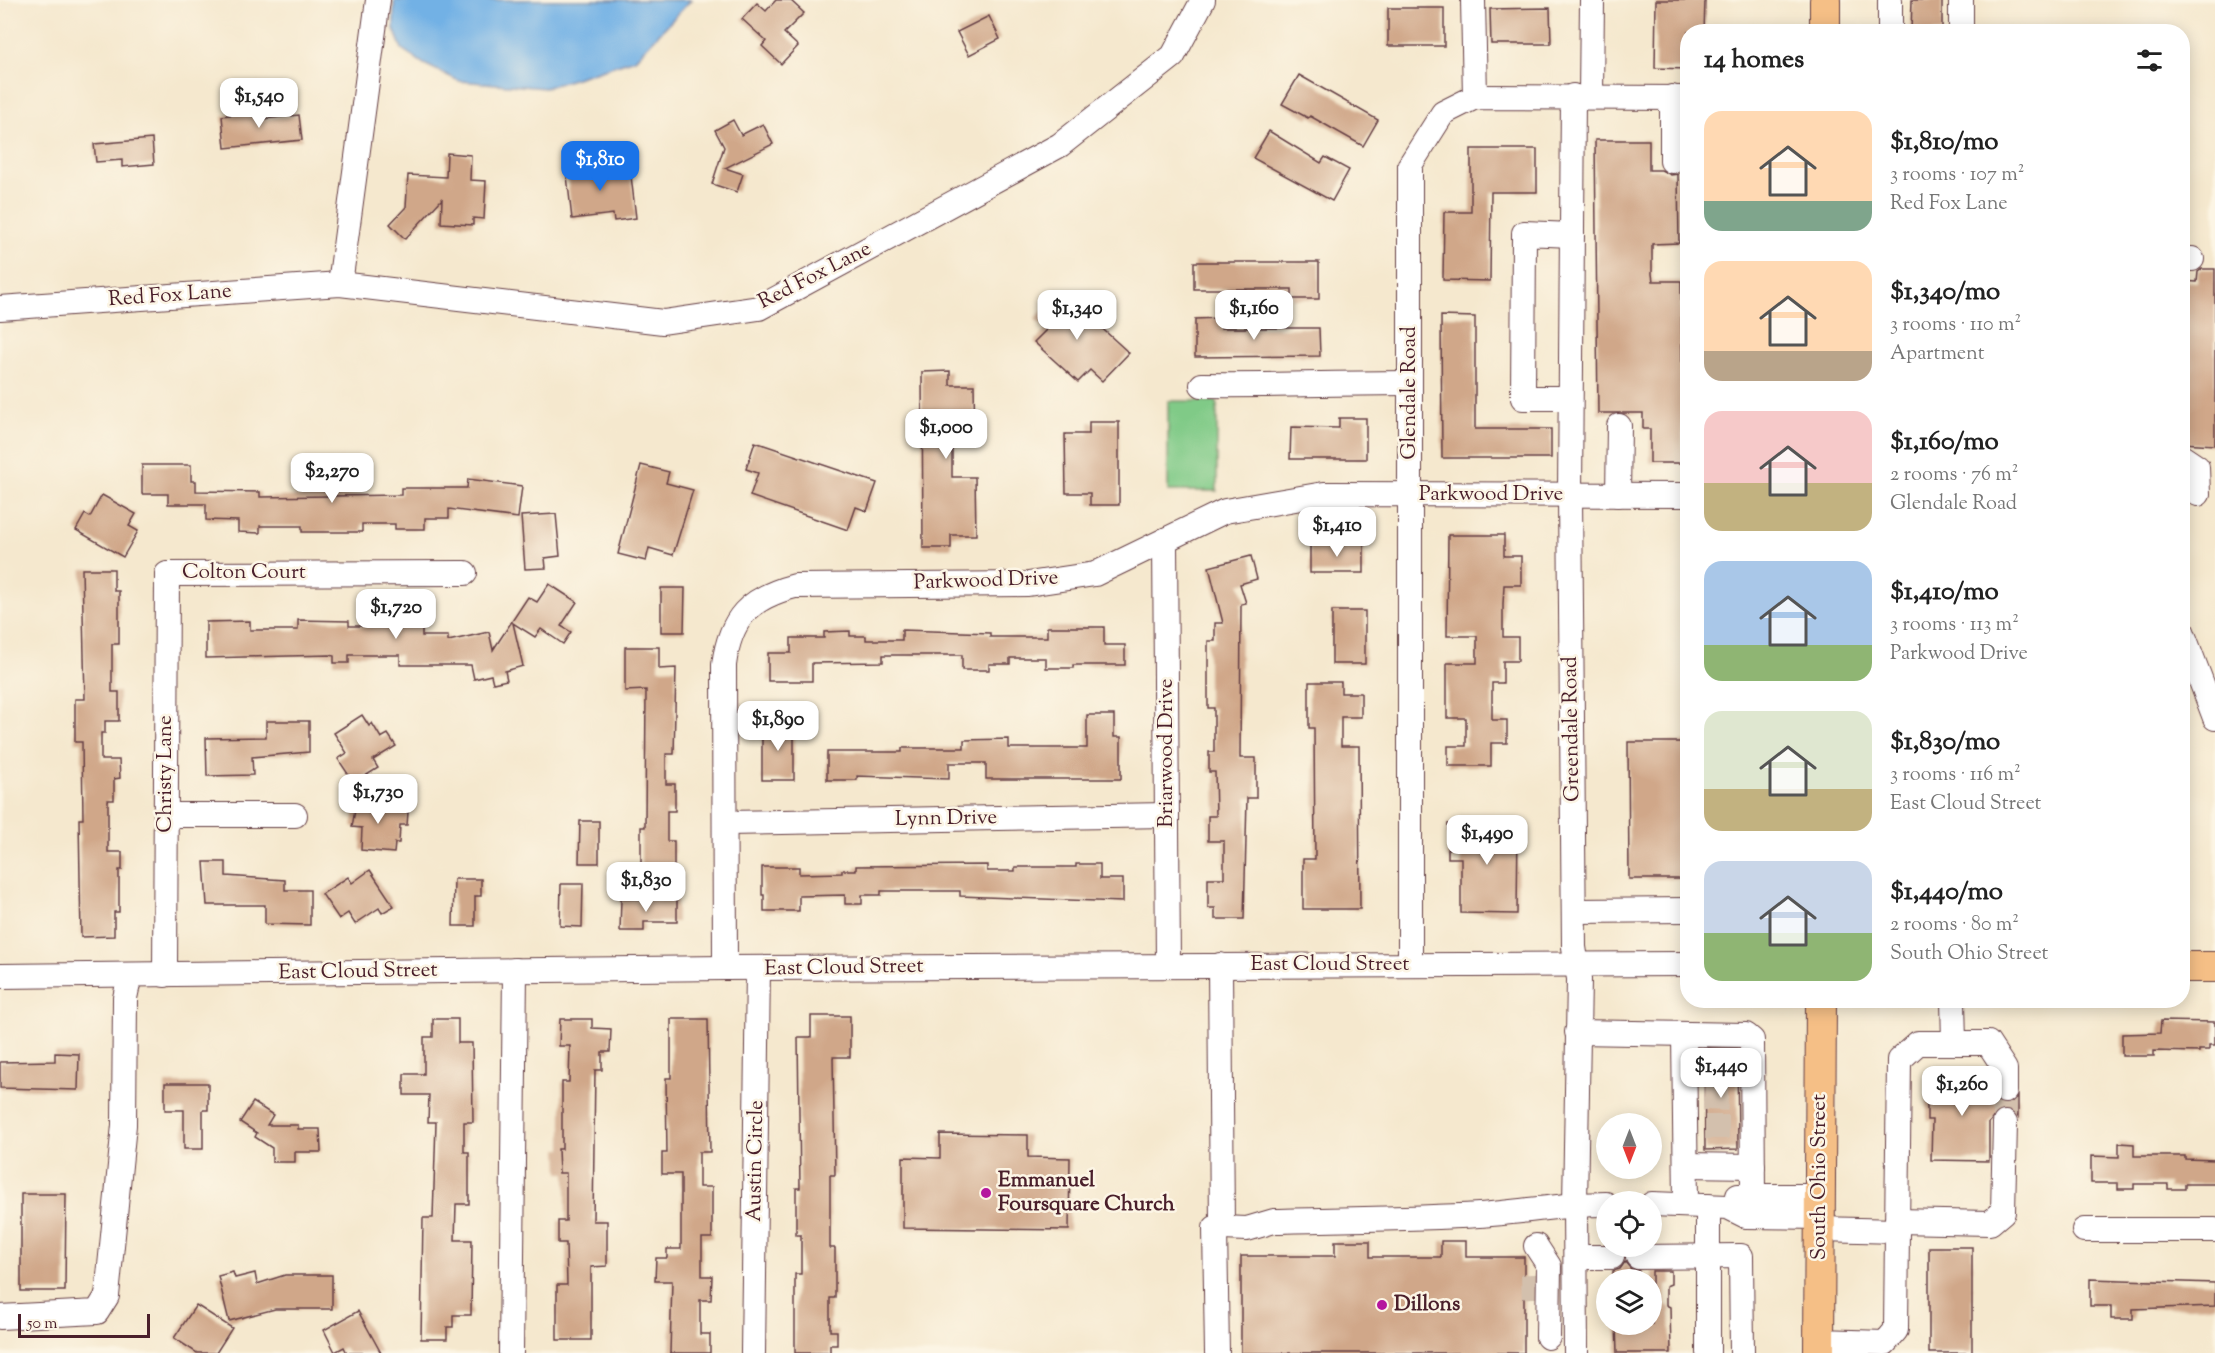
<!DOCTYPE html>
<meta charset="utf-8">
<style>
body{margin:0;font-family:"Sorts Mill Goudy",serif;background:#f6f6f6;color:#222;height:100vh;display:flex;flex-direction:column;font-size:22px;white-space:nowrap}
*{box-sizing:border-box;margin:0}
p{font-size:20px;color:#767676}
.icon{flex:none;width:33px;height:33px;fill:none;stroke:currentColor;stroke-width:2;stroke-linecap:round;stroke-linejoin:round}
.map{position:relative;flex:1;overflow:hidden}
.side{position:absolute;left:1680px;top:24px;width:510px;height:984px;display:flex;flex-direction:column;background:#fff;border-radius:24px;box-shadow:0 3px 15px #0003}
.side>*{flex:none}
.needle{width:39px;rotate:180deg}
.fabs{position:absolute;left:1596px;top:1113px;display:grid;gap:12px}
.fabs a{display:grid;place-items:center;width:66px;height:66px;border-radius:50%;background:#fff;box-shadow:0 3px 15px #0003;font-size:30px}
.scale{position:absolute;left:18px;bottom:15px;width:132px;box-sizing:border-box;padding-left:6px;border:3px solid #4a1f2b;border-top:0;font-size:16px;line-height:21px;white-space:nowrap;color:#4a1f2b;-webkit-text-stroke:4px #fcf5e5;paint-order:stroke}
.price{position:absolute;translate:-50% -51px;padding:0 14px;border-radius:12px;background:#fff;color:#222;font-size:20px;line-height:39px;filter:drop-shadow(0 2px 3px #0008)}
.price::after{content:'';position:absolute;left:50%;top:36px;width:18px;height:14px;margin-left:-9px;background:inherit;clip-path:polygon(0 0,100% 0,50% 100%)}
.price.active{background:#1a73e8;color:#fff}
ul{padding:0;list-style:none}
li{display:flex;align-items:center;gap:18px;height:150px;padding:0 24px}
li span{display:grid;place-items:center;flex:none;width:168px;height:120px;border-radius:18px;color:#555}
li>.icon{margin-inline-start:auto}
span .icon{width:72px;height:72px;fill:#fffc;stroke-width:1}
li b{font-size:26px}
h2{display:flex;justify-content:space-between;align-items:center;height:72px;padding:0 24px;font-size:26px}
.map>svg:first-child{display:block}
</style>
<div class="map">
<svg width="2215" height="1353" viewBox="0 0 2215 1353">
<rect width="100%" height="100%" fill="#fcf5e5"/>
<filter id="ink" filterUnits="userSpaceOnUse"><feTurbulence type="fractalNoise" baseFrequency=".0167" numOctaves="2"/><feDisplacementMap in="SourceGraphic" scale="12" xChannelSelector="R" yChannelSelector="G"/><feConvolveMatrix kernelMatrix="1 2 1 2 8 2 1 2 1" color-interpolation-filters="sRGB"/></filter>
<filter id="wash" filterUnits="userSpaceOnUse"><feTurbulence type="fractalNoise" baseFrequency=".008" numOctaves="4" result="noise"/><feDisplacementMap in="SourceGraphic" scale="24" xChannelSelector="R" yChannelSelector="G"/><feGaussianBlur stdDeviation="1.35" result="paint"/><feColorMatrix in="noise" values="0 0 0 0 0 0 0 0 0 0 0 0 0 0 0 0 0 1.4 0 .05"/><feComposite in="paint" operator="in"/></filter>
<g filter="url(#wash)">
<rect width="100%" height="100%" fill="#f5e8ce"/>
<rect fill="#80ca87" stroke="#657459" stroke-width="1.5" x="1168" y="401" width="49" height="90"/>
<path fill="#72b1e5" stroke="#5e6888" stroke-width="1.5" d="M394,0H691L635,59L545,88L459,81L424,64L402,49L394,29Z"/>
<g id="blocks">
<g fill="#d0a789">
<path d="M776,0H790L804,13L784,33L798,46L781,64L762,46L766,41L742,19L757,3L766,11Z"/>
<path d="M1656,0H1705L1704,32H1688V69L1655,68Z"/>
<path d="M1912,0H1942V32H1911Z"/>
<rect x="1388" y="8" width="56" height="38"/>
<path d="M1550,8L1551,44H1491L1490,9Z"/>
<path d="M989,16L1000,39L969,55L957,32Z"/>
<path d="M1299,75L1378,120L1363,146L1310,116L1308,118L1282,104Z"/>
<path d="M263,110L264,119L299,115L302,140L225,148L222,116Z"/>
<path d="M733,120L741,135L763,124L773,144L725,168L743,174L737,192L712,184L724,147L715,130Z"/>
<path d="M1269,131L1321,163L1325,157L1349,170L1332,201L1253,158Z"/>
<path d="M152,139L154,164L122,167V160L96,162L94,144Z"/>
<path d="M1595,140H1649V170H1661L1671,175L1678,174L1679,243L1652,244V274L1653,281H1681L1683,463H1650V429H1643V413H1598Z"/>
<path d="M1471,149H1537V192H1491L1490,281L1443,280L1444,212H1471Z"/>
<path d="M447,153L471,155L470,180L486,181L484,219L473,218V225L441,223L442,199L405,239L390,224L406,207L408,175L446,177Z"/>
<path d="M601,164V168L621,166L622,177L631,176L636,218L614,221L613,214L572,219L566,167Z"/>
<path d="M1194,262H1319V299H1292V289H1194Z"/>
<path d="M2202,269H2215V445L2182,443V281L2197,282L2198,272Z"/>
<path d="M1061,291L1129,353L1102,381L1090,370L1078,382L1034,342L1047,329L1035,319Z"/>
<path d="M1441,316L1475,317V429H1551V458H1442Z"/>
<path d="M1221,318V328H1319L1320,356L1195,357V319Z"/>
<path d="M950,371V385H974L975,442L952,443V477H975L976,535H951V548H923L922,372Z"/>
<path d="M1339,418H1366V459H1290L1291,427L1339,428Z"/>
<path d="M1089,422H1119V505H1090V493H1066L1065,434H1089Z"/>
<path d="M755,442L877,483L867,511L856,507L848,530L750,496L758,473L746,469Z"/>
<path d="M142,465H191V481H196V491L260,492V497L401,495V488H467L468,479L522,486L518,518L449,509V518H425V529H395V524H362V532H302V526H260V533L238,532V521L206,520V504H168V494H142Z"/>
<path d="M641,465L669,472L666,483L693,490L673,555L649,548L646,561L618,554Z"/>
<path d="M102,495L136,514L129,526L138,531L123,557L76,530L85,514L90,517Z"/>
<path d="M556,514L560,556L545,558L546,568L525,569L521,516Z"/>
<path d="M1448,535H1504V556H1521V585H1504L1503,604V637H1518V661H1503V683H1492V720H1507V743H1491V766H1448V746H1466V718H1447V663H1477V636H1447Z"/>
<rect x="1310" y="542" width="54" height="31"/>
<path d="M1251,556L1257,579L1240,584L1246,603L1241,604L1240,758H1256V798H1247L1244,919H1215V908H1208V878H1224V841H1208V816H1216L1215,772H1209V752H1214V708H1208V641H1215V623H1223L1209,567Z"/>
<path d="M82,569H114V591H119V644H112V692H119V721H105V733H101V760H119L120,778L114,779V800H108V852H122V870H119V912H114V936L81,937L79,819H83L82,742H75V699H85Z"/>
<path d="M549,584L577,602L561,626L571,632L563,644L541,629L535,637L513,623L523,666L505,671L507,680L493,683L491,675L474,679L471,665H400V655H349V663H334V656L330,655L206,658V622L250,621V630H298V620L349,621V626H400V621H422V636H448V641L489,632L493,650L528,597L537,602Z"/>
<path d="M661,588H685L684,632H661Z"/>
<rect x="1332" y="611" width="33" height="53"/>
<path d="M1047,627H1104V645H1125V665H1073V668H1046V658H1010V664H989V670H962V655H883V662L812,663V681H768V653H791V638H824V632L850,631V636H866V640H902V630L990,633V637H1047Z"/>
<path d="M625,647H659V669L676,668L674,754H666V784H675V811H667V841H674V872H641V827H645L646,690L625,691Z"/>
<path d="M1309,682H1341V693H1361V717H1341V746H1359L1360,909H1303V859H1315L1314,728H1309Z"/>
<path d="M362,715L369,726L372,723L381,738L388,734L396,746L373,760L378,768L354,783L338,759L347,753L334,733Z"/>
<path d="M1087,715H1114V737H1121V779H986V763H949V779L857,776V780H827V752H902V748H964V740L1009,739V748H1087Z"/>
<path d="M266,721H309V752L252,757L253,775L207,776L206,738L266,737Z"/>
<rect x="762" y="724" width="32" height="56"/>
<path d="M1628,742H1688V879H1629Z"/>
<path d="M357,798L384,800L383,810L408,812L407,825H400L399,843H395L394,853L361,850L362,828L352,827Z"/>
<path d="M580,821H599V863H579Z"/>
<path d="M1448,824H1518L1517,914L1461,913V858H1448Z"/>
<path d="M204,862H226V876L285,880V890H310V925L265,924V905H207Z"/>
<path d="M1076,864H1100V879H1123V902L960,896V891H881V895H862V904H845V895L799,896V911H764V895H762V867H799V874L842,873V870H856V866L987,865V871H1015V867H1076Z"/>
<path d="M370,870L394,906L382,913L379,908L355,924L348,913L339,919L322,894L348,877L352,883Z"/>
<path d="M454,879H481V896H475V926H453Z"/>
<path d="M561,884H583L582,927L560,926Z"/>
<path d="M621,899H677V922H644V931H620Z"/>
<path d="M811,1016H850V1057H833L835,1175H830V1248H835V1298H830V1331H837V1345H830V1353H795V1274H801V1235H796V1188H800L798,1037H811Z"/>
<path d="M433,1019H458V1043H472L473,1122H464V1152H469V1204H456L455,1240H472L471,1315H453V1327H447V1339H421L423,1218H433L436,1122H428L429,1095H404V1074H424V1037H433Z"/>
<path d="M560,1019H592V1028L611,1029L610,1052H602V1070H595L593,1221H607V1266L591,1267V1340H557V1285H567L566,1243H558V1221H566V1173H559L558,1149H562V1082H569L570,1046H559Z"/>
<path d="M671,1019H708L710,1152H699V1187H712V1238H702V1276H712L711,1300H700V1334H710V1353H670L672,1281H655L656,1258H667V1249H681V1174H662V1153H667L666,1078H671Z"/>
<path d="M2161,1021L2215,1022V1045H2209V1050H2199V1052L2154,1051V1056H2122V1034L2160,1033Z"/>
<path d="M1704,1048L1737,1049L1738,1149L1705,1150Z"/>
<path d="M55,1053L79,1054L78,1090L0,1088V1062L55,1061Z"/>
<path d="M1940,1072L1970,1073V1078H1990L1992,1098L1998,1104H2012L2018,1096V1117L2013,1111L2005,1109L1998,1111L1989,1123V1161L1931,1160L1932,1120H1927V1094H1933V1079H1940Z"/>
<path d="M165,1083H208V1110H203V1149H184V1110H165Z"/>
<path d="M253,1102L273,1115L267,1125H298V1129H320L321,1152H295V1162H272V1148L255,1137L257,1133L240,1122Z"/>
<path d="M940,1134L1028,1135V1157L1070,1158L1069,1230L903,1228V1157L940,1158Z"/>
<path d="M2119,1143L2134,1144V1156H2185V1159L2215,1160V1184H2185V1189H2168V1184H2134V1189H2118V1183H2091V1156L2119,1157Z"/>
<path d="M21,1194H66L65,1291H21Z"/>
<path d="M1335,1241H1370V1257H1441V1241H1466V1257H1524V1353H1241V1256H1335Z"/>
<rect x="1929" y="1247" width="43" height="106"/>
<path d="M1625,1262L1631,1269L1639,1271V1280H1613V1271L1620,1269Z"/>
<path d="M1652,1271H1671V1284L1666,1286V1305L1670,1307L1671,1353H1617L1616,1324H1652Z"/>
<path d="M233,1272L235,1278L255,1273L257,1284L285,1275H332V1309H275L229,1321L218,1276Z"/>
<path d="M2090,1279L2215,1283V1306L2133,1309V1319H2111V1306H2090Z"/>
<path d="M196,1305L232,1328L216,1353H197L174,1338Z"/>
<path d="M358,1311L381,1353H347L344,1347L335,1352L324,1330Z"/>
</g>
</g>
</g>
<g filter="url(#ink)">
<use href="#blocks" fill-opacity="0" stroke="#643d43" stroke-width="1.5"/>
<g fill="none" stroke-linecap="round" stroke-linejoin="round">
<g stroke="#d3c0ad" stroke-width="24" stroke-dasharray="24 12" stroke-linecap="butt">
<path d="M1704,1072H1738"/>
<path d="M1704,1098L1738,1099"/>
<path d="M2005,1123V1091"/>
<path d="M1705,1127H1738"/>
<path d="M1533,1274L1534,1301"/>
</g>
<defs>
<g id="minor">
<path d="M1473,0L1475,97"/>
<path d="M1961,0V32"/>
<path d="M1890,32V0"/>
<path d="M1573,96L1570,495L1574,947L1579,979L1575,1204L1576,1353"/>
<path d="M1591,96L1592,0"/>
<path d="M1672,97V161"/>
<path d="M2182,259H2192"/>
<path d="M340,284L378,0"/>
<path d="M0,308L340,284L663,322L759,308L1060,145L1173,56L1203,0"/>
<path d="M1202,385C1272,386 1340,383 1410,383"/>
<path d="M1570,398H1523L1524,233L1572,235"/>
<path d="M2182,457L2197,467L2198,494"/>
<path d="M1618,495L1619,426"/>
<path d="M1165,540L1168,965"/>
<path d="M2182,631L2215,718"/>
<path d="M166,815H295"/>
<path d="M726,823L1167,815"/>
<path d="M1574,911L1688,910"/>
<path d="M1220,965L1222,1228L1247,1229L1274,1221C1342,1219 1411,1219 1479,1215C1522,1212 1564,1204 1606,1204"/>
<path d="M1410,965V165L1443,113L1475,97L1688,98"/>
<path d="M725,968L724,665C730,618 749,598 795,586L1028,584L1095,574L1225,511L1324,494L1688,495"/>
<path d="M165,975L167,574L465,573"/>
<path d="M0,976L725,968L1688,964"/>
<path d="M1953,1000L1954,1043"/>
<path d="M1577,1032L1746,1035L1752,1040L1753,1196"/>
<path d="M1684,1035L1686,1204"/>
<path d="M1686,1165L1753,1166"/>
<path d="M1738,1196H1820"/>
<path d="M1652,1204L1728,1207L1746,1216L1820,1217"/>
<path d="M1897,1221L1990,1223L2003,1212L2005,1123"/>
<path d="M2084,1230H2215"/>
<path d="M1897,1231L1899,1060L1918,1043H1988L2005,1069V1091"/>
<path d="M1536,1246L1549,1266L1548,1337"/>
<path d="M1576,1257H1612"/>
<path d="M1638,1257L1741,1256L1742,1353"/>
<path d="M0,1317L97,1312L107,1296L124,1125L125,998L130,975"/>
<path d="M1819,1341L1885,1343L1896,1330L1897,1231L1820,1229"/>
<path d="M511,1353L515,970"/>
<path d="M753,1353L758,968"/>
<path d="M1217,1353L1215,1228H1222"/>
<path d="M1708,1353V1206"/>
</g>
<g id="major">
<path d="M1825,32V0"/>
<path d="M2182,967H2215"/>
<path d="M1819,1353L1821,1000"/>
</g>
</defs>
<use href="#minor" stroke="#643d43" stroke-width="26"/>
<use href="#major" stroke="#643d43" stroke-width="32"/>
<use href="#minor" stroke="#fff" stroke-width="24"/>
<use href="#major" stroke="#f5bf86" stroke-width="30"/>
</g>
</g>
<g fill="#b5179e" stroke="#fcf5e5" stroke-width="2">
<circle cx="986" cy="1193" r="6"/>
<circle cx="1382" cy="1305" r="6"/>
</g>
<g text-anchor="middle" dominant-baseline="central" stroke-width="5" stroke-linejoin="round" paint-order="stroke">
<g font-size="21" fill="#4a1f2b" stroke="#fcf5e5">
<text transform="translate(815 276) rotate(-27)">Red Fox Lane</text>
<text transform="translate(170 296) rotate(-4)">Red Fox Lane</text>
<text transform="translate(1410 393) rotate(-90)">Glendale Road</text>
<text x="1491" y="495">Parkwood Drive</text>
<text x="244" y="573">Colton Court</text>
<text transform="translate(986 581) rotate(-2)">Parkwood Drive</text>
<text transform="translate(1572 729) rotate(-91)">Greendale Road</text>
<text transform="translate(1167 753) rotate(-90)">Briarwood Drive</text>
<text transform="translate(166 774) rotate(-90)">Christy Lane</text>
<text transform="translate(946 819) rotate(-1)">Lynn Drive</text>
<text x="1330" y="965">East Cloud Street</text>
<text transform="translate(844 968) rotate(-1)">East Cloud Street</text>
<text transform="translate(358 972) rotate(-1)">East Cloud Street</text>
<text transform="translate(756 1161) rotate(-89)">Austin Circle</text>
<text transform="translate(1820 1177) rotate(-90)">South Ohio Street</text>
</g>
<g font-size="21" font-weight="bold" fill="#4a1f2b" stroke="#fcf5e5" text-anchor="start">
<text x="998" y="1181">Emmanuel<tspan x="998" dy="24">Foursquare Church</tspan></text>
<text x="1394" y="1305">Dillons</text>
</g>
</g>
</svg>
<div class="fabs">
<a><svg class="needle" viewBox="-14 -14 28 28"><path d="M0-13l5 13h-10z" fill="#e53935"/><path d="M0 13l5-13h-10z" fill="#767676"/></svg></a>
<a><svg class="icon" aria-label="locate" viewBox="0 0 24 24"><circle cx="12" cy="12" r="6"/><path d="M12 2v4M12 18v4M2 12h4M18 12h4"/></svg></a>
<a><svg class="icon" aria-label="layers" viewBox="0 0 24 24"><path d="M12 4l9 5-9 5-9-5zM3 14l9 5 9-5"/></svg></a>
</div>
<div class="scale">50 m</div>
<b class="price" style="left:259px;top:129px">$1,540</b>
<b class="price active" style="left:600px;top:192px">$1,810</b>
<b class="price" style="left:1077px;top:341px">$1,340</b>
<b class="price" style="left:1254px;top:341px">$1,160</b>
<b class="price" style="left:946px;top:460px">$1,000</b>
<b class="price" style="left:332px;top:504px">$2,270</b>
<b class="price" style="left:1337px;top:558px">$1,410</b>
<b class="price" style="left:396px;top:640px">$1,720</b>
<b class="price" style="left:778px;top:752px">$1,890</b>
<b class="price" style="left:378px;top:825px">$1,730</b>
<b class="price" style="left:1487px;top:866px">$1,490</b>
<b class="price" style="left:646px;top:913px">$1,830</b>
<b class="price" style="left:1721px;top:1099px">$1,440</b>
<b class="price" style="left:1962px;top:1117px">$1,260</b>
<section class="side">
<h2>14 homes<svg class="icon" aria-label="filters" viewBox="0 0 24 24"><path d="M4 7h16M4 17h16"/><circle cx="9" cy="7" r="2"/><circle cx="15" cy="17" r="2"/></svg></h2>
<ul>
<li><span style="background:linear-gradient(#ffd9b3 75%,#7fa58c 0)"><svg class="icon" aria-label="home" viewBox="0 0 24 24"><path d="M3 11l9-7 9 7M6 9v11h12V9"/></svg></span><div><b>$1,810/mo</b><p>3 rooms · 107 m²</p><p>Red Fox Lane</p></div></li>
<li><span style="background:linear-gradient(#ffd9b3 75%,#b9a48a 0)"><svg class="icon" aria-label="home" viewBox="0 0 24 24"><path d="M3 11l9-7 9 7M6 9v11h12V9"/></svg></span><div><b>$1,340/mo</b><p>3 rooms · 110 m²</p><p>Apartment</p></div></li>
<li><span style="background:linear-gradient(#f6c9c9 60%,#c2b280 0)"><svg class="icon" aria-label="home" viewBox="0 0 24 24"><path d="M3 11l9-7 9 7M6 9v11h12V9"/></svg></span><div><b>$1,160/mo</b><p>2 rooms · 76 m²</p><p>Glendale Road</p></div></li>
<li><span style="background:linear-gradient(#a9c7e8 70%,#8fb573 0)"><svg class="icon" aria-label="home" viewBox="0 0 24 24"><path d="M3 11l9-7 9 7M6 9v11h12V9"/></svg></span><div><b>$1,410/mo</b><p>3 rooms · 113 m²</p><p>Parkwood Drive</p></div></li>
<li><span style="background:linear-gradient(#dfe7d0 65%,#c2b280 0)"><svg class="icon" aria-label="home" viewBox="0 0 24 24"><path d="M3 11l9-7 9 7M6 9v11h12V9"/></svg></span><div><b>$1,830/mo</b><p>3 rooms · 116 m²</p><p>East Cloud Street</p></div></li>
<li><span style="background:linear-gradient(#c9d6e8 60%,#8fb573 0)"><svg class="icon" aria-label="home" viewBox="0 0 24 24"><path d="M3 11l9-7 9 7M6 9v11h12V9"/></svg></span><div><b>$1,440/mo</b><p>2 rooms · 80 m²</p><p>South Ohio Street</p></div></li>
</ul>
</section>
</div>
